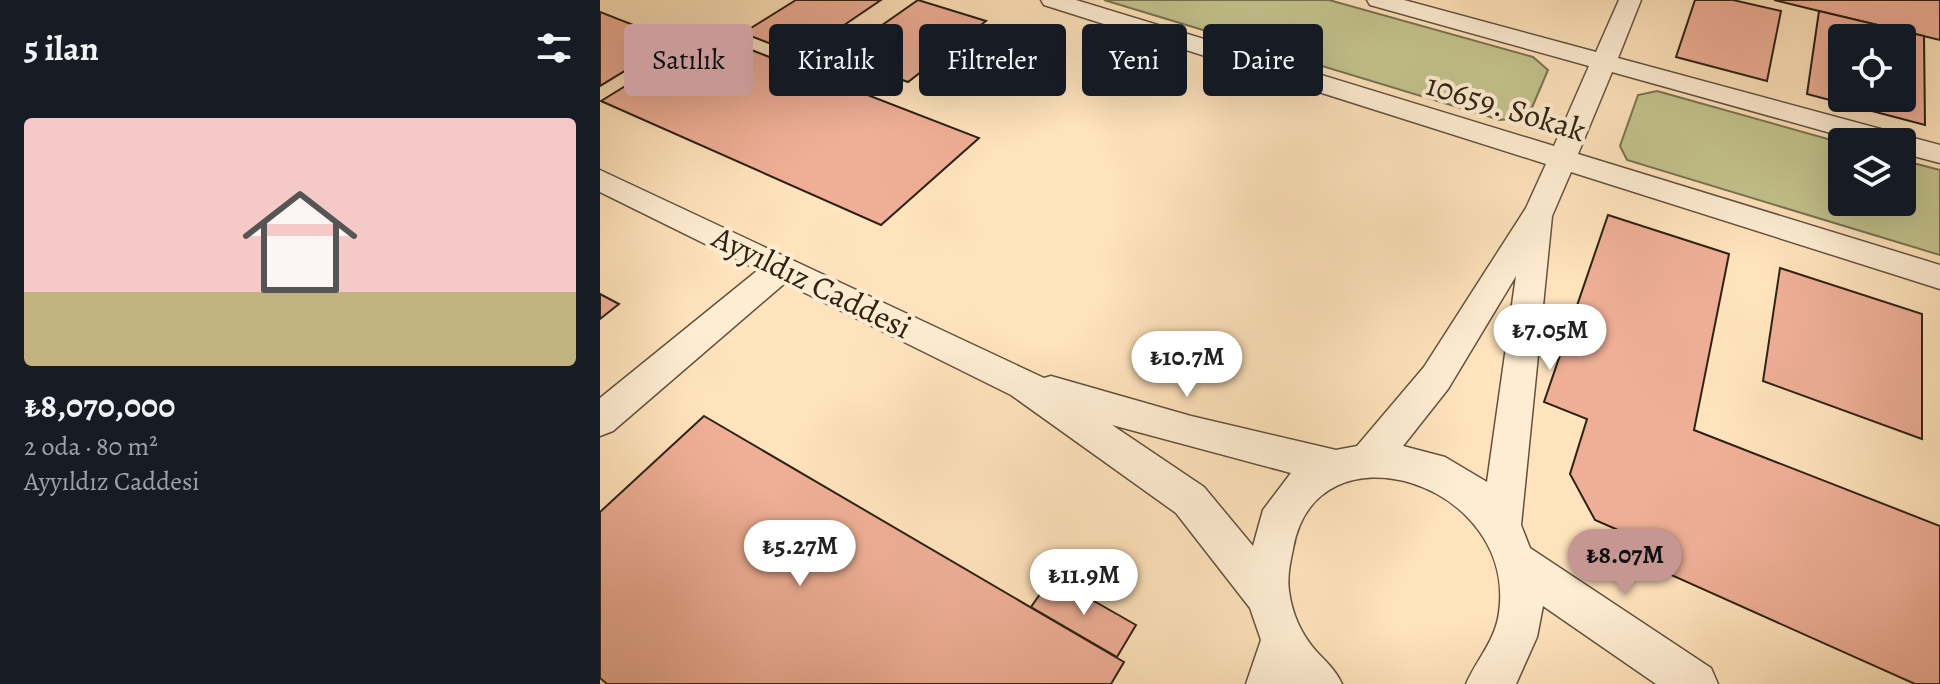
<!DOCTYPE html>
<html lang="tr">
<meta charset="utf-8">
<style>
body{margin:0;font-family:Alegreya,serif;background:#20242c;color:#f1f3f6;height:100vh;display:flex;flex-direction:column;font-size:30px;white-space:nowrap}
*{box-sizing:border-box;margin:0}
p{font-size:26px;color:#9ea1a6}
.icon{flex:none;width:44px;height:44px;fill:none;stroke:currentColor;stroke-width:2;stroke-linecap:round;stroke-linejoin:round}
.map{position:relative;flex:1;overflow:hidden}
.side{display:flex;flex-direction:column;background:#171b24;width:600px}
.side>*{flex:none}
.hud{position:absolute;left:24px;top:24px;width:760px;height:72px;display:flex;gap:16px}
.tools{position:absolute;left:1228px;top:24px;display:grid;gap:16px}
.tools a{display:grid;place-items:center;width:88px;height:88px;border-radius:8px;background:#171b24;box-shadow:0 8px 32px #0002;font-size:40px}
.price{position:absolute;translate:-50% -68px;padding:0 18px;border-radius:28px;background:#fff;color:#222;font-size:26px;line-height:52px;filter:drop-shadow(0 2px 4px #0008)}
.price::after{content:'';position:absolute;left:50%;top:48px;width:24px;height:18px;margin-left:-12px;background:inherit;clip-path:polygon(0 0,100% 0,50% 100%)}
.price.current{background:#c59692;color:#111}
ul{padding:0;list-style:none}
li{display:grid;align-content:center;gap:16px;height:424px;padding:0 24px}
li span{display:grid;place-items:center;height:248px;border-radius:8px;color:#555}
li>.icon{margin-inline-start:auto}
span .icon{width:144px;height:144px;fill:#fffc;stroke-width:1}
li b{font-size:34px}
h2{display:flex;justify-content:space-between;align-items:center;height:96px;padding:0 24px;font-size:34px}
.chip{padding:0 28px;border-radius:8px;background:#171b24;box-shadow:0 8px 32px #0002;font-size:28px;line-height:72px}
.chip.current{background:#c59692;color:#111}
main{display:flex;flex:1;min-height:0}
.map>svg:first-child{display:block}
</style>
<main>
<section class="side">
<h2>5 ilan<svg class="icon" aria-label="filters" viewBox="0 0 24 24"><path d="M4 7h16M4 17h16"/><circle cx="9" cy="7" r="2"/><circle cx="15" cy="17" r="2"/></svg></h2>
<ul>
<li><span style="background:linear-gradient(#f6c9c9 70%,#c2b280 0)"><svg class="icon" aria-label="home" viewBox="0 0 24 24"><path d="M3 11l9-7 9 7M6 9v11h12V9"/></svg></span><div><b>₺8,070,000</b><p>2 oda · 80 m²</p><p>Ayyıldız Caddesi</p></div></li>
</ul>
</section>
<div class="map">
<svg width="1340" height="684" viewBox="0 0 1340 684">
<rect width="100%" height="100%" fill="#ffe3bc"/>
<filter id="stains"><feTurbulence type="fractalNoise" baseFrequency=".0025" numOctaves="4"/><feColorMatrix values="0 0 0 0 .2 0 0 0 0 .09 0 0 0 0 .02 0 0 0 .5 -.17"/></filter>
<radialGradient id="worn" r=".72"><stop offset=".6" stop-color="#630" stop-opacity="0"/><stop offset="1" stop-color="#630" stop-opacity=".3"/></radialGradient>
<g fill="#c4c38e" stroke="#797251" stroke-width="2">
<path d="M504,0H729L933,57L948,70L928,117L900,120Z"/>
<path d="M1057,91L1242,143V202H1302V160L1340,170V255L1027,160L1020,146L1038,95Z"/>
</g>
<g fill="#efaf97" stroke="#2e2214" stroke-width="2" fill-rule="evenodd">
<path d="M196,0H281L200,55L143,33Z"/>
<path d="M318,0L386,21L308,82L238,56Z"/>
<path d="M1095,0H1133L1181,11L1167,81L1076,57Z"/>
<path d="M1174,0H1340V40L1219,11Z"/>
<path d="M1219,11L1324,36L1325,125L1207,94ZM1242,38H1302V98H1242Z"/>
<path d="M0,12L74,41L0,86Z"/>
<path d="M110,34L379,138L281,225L1,101Z"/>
<path d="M1008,215L1129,254L1094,430L1340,526V684H1315L1069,574L1073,554L995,520L970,474L987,419L944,402Z"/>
<path d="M1180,268L1322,314V439L1163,381Z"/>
<path d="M0,294L19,304L0,319Z"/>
<path d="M104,416L524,662L511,684H7L0,678V512Z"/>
<path d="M452,577L536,625L517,657L431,607Z"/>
</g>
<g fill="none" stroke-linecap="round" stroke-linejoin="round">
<defs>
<path id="minor" d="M441,0H476L954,146L989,66L770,5L767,0H804L996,52L1019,0H1041L1018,58L1340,145V163L1302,153V142H1263L1012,72L978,154L1340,265V289L971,172L952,216L921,525L930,548L1111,668L1118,684H1056L943,606L937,637L916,684H866C877,659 895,641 899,613C918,482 715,419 693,549C690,563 687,577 689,591C692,614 701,634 716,651C727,663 735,669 742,684H646L661,640L650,608L576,513L411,395L185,283L13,431L0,436V398L158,270L0,192V170L444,378L451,376L591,416L736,450L757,446L824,367L926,208L946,164L444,5ZM916,276L887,482L845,457L803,446L848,389ZM512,425L691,473L663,510L653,546L604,487Z"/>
</defs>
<use href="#minor" stroke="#62523e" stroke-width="3"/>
<use href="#minor" fill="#ffedd3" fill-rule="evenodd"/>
</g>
<g text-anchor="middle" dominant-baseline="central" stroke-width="8" stroke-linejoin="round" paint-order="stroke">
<g font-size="32" fill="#2e2214" stroke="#ffedd3">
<text transform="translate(906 107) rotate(17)">10659. Sokak</text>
<text transform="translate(212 282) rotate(26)">Ayyıldız Caddesi</text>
</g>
</g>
<rect width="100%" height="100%" filter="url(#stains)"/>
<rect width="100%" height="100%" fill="url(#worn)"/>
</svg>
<div class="tools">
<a><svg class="icon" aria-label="locate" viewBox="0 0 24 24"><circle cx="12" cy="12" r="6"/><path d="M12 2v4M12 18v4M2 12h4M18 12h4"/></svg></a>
<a><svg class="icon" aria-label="layers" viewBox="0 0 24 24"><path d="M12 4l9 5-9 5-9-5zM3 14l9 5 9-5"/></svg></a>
</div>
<b class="price" style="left:950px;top:372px">₺7.05M</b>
<b class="price" style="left:587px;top:399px">₺10.7M</b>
<b class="price" style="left:200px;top:588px">₺5.27M</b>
<b class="price current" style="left:1025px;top:597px">₺8.07M</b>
<b class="price" style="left:484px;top:617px">₺11.9M</b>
<div class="hud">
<a class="chip current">Satılık</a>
<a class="chip">Kiralık</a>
<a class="chip">Filtreler</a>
<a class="chip">Yeni</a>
<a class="chip">Daire</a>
</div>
</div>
</main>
